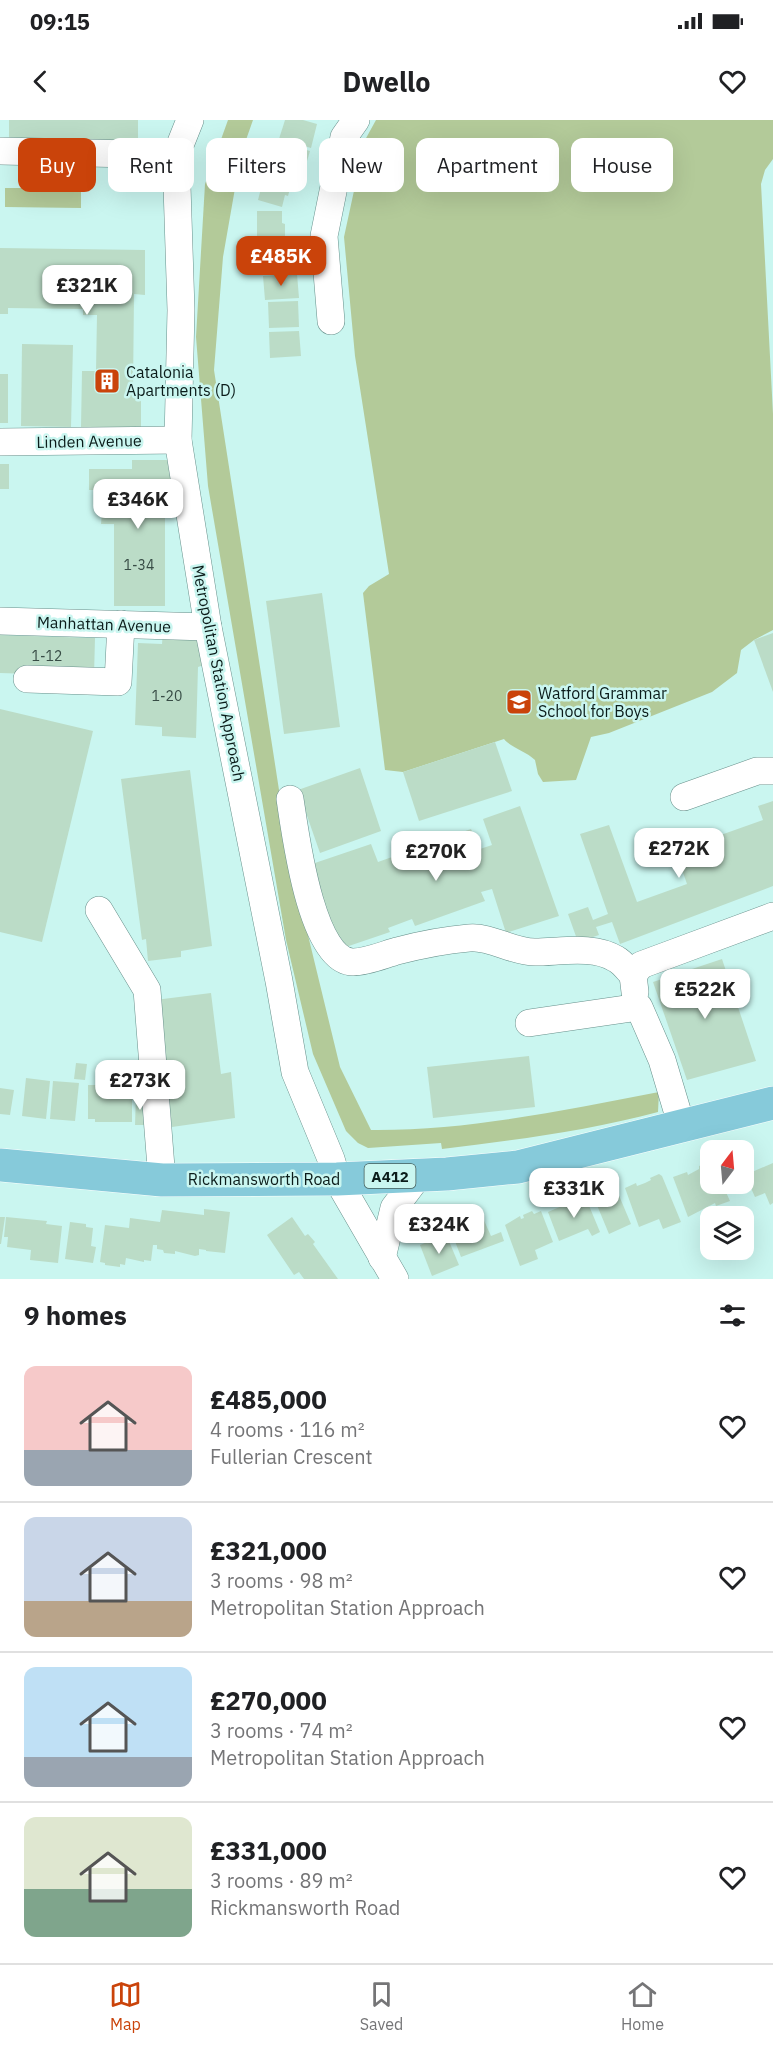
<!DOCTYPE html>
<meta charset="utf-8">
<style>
body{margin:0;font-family:"IBM Plex Sans",sans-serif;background:#f6f6f6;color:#202124;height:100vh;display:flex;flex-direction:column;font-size:22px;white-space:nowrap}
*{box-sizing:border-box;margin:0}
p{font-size:20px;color:#757577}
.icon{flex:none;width:33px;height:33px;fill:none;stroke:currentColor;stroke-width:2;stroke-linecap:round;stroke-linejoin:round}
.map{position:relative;height:1159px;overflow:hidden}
.details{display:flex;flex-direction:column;background:#fff;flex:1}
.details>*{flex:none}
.hud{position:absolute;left:18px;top:18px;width:738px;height:54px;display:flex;gap:12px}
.needle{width:39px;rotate:16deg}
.buttons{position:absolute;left:700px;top:1020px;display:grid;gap:12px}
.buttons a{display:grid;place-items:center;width:54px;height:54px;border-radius:12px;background:#fff;box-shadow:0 6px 24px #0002;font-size:30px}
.price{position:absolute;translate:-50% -51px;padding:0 14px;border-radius:12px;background:#fff;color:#222;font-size:20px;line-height:39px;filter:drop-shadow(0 2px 3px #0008)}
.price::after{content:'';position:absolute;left:50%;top:36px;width:18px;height:14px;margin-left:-9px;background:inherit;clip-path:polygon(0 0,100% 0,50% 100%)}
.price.selected{background:#ca430a;color:#fff}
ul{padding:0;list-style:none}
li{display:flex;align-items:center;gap:18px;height:150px;padding:0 24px}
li+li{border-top:2px solid #e0e0e0}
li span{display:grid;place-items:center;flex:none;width:168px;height:120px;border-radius:12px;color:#555}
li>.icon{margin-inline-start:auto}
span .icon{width:72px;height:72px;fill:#fffc;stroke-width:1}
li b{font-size:26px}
h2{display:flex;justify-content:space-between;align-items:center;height:72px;padding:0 24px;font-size:26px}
.pill{padding:0 21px;border-radius:12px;background:#fff;box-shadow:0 6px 24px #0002;font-size:21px;line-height:54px}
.pill.selected{background:#ca430a;color:#fff}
.status{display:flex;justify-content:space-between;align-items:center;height:42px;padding:0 30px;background:#fff;direction:ltr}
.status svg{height:16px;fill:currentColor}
header{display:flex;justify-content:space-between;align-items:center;height:78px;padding:0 24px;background:#fff;font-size:27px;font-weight:800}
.tabs{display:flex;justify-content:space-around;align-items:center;height:84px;border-top:2px solid #e0e0e0;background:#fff;font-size:16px;color:#757577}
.tabs a{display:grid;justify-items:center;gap:3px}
.tabs .selected{color:#ca430a}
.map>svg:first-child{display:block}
</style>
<div class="status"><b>09:15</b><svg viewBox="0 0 49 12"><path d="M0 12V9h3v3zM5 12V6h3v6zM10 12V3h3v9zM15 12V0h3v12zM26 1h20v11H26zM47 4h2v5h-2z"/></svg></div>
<header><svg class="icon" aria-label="back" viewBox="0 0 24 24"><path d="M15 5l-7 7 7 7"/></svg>Dwello<svg class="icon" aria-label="heart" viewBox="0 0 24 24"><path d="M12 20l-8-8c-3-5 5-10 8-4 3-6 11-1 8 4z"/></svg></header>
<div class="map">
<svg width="773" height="1159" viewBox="0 0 773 1159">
<rect width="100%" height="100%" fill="#caf6f0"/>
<g fill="#b3ca99">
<path d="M228,0H253L241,34L223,137L214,250L290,741L340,947L371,1010C468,1011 564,990 659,972L658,992C587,1011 515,1020 442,1029L441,1023L368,1028L358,1023L346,1011L313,934L286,820L208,366L196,217L205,64Z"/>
<path d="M376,0H773V39L765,50L761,64L773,294V510L754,520L741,530L737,553L712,572L609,613L591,617L576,660L543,662L538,654L535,640C526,631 510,627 504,619L403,652L385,650L363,473L369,466L389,454L355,236L344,117L365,20Z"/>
<path d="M5,68H81V88L5,87Z"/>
</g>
<g fill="#bbdcc7">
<path d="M9,0H138V22L9,21Z"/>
<path d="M285,0H303L317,4L311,28L279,19Z"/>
<path d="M279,22L310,31L303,55L272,46Z"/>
<path d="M266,49L293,57L288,76L285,75L282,87L258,80Z"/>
<path d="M257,91H282V103L285,104V124H257Z"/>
<path d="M296,125L297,149L263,151L262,127Z"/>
<path d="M0,128L145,130V175L134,174L133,270H141V308L81,307L82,251H96L97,195H83V189L8,188V194H0Z"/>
<path d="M297,154L299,178L265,180L263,156Z"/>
<path d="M298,181L299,207L269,208L268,182Z"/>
<path d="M299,211L301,236L270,238L269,212Z"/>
<path d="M22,224L73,225L71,307L21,306Z"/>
<rect x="0" y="254" width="8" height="49"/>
<path d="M132,340H173V368H165V486H114V404H101L102,392H133V371L89,370V349H132Z"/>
<rect x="0" y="344" width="9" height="25"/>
<path d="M322,473L340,607L284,614L266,481Z"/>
<path d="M163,510L205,511L204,545L198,547L196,618L162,616V607L135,605L138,523L162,524Z"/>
<path d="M773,513V572L754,520Z"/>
<path d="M0,515L95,518L94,556L0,553Z"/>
<path d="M0,589L93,611L42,822L0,812Z"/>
<path d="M495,622L512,671L419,701L403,652Z"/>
<path d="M360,648L381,711L320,733L298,670Z"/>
<path d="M190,650L212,826L181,831V837L148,841L146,819L142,820L121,659Z"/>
<path d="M773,681V766L620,824L612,802L596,807L599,815L578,822L568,794L588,787L593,800L608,794L580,714L609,705L637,782L687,764L671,718L696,709L701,722L763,700L758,686Z"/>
<path d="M520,686L559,796L506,813L492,769L481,772L485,781L415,806L412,799L388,808L390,812L340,829L309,745L371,724L378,742L471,709L480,729L492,725L483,699Z"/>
<path d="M722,839L756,941L687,960L653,862Z"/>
<path d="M211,873L221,954L231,952L235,998L172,1007L155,880Z"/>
<path d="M529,936L535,987L433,998L427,947Z"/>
<path d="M76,943L87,944L85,960L74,959Z"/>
<path d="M26,958L50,961L46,999L22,996Z"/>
<path d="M53,961L79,963L75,1001L50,999Z"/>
<path d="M88,965H104V973L132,974V1002H95V999H88Z"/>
<path d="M0,968L14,970L10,995L0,994Z"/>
<path d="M136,975H143L146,1005H135Z"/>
<path d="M711,1041V1064H741L725,1070L730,1081L716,1086L715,1083L688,1097L673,1057L687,1052L688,1055L699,1049V1046Z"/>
<path d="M773,1043V1083L770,1085L765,1073L755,1077L745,1055Z"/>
<path d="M659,1054L662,1056L681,1102L663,1109L659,1099L639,1107L625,1068L636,1063L637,1066L645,1063L651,1060L650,1058Z"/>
<path d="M615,1066L631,1104L609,1114L594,1078L602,1075L600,1073Z"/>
<path d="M585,1076L600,1112L592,1116L588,1109L559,1121L548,1092Z"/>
<path d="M204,1089L230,1092L225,1133L206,1131V1130L199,1129V1135L195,1136L175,1131V1134L164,1133L163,1130L157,1129V1125H153L151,1141L144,1140V1142L126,1138L125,1145L120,1144V1147L105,1145V1143L100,1142L105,1105L129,1108L130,1098L160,1102L162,1090L204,1095Z"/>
<path d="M532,1091L534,1094L541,1091L553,1122L535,1130L538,1139L520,1146L505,1105L520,1096L521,1099L524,1098L523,1095Z"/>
<path d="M482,1096L491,1116L501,1112L504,1121L461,1137L450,1108Z"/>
<path d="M0,1097H5L1,1124H0Z"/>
<path d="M6,1097L47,1101L46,1104L62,1106L58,1143L30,1140L31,1130L7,1127L8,1117H4Z"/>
<path d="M292,1097L305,1116L308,1114L315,1122L313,1124L338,1159H304L299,1152L294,1155L267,1115Z"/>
<path d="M70,1102L86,1104V1107L93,1108L91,1126L96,1127L93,1143L65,1139Z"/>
<path d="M446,1114L459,1145L432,1156L420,1125Z"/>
</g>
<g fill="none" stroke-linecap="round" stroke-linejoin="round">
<defs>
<g id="minor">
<path d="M190,0L176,35L181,190L178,320L208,507L279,861L295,952L331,1039L337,1059L395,1159"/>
<path d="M0,31L176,35"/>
<path d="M331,201L324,116L344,17L356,0"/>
<path d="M0,322L178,320"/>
<path d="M0,501L208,507"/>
<path d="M27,559L118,562L121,504"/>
<path d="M684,677L757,651H773"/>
<path d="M290,679C295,711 311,842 353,842C367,842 383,835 397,831C420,825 445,820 469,818C491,816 512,832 535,832C560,832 594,825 616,839C622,842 628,850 633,855"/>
<path d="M99,790L147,870L162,1060"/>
<path d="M635,872L633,855L641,845L773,796"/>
<path d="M529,903L639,887L662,940L682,1007"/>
<path d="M382,1138L394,1088L419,1055"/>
</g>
<path id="major" d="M0,1045L162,1060L337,1059L447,1054L518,1047L773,983"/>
</defs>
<use href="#minor" stroke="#67908b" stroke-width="28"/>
<use href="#major" stroke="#fff" stroke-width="34"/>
<use href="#minor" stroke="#fff" stroke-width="27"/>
<use href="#major" stroke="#86cada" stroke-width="33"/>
</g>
<defs>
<symbol id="building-square" viewBox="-11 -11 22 22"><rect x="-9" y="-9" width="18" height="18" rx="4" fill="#ca430a" stroke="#caf6f0"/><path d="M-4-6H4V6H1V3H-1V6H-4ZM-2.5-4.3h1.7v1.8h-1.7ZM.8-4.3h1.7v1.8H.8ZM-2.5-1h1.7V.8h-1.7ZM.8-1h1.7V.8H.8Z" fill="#fff"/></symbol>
<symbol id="school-square" viewBox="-11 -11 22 22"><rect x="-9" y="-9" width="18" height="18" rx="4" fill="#ca430a" stroke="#caf6f0"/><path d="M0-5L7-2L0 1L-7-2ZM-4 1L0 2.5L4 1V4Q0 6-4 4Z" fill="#fff"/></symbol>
</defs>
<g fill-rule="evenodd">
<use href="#building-square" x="92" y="246" width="30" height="30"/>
<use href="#school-square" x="504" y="567" width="30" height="30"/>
</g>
<g text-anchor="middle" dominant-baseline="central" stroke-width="5" stroke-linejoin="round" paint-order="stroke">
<g font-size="14" fill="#374c45">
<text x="139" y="445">1-34</text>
<text x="47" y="536">1-12</text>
<text x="167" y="576">1-20</text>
</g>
<rect fill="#caf6f0" stroke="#445d5a" stroke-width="1.5" x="364.5" y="1044" width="51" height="24" rx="4.5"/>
<g font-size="15" font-weight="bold" fill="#0b1c1a">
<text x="390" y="1056">A412</text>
</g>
<g font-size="16" fill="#0b1c1a" stroke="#caf6f0" text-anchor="start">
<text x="126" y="252">Catalonia<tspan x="126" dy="18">Apartments (D)</tspan></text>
<text x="538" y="573">Watford Grammar<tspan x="538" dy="18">School for Boys</tspan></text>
</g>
<g font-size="16" fill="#0b1c1a" stroke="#caf6f0">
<text transform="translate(89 321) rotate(-1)">Linden Avenue</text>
<text transform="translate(104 504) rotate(2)">Manhattan Avenue</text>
<text transform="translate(219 553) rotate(79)">Metropolitan Station Approach</text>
<text x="264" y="1059">Rickmansworth Road</text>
</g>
</g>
</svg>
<div class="buttons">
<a><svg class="needle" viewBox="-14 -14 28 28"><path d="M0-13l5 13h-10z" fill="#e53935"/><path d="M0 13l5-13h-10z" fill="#757577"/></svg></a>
<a><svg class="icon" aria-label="layers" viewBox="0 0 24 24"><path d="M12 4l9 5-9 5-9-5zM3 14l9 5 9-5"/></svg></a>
</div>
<b class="price selected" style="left:281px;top:167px">£485K</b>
<b class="price" style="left:87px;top:196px">£321K</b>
<b class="price" style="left:138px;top:410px">£346K</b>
<b class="price" style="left:679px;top:759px">£272K</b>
<b class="price" style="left:436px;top:762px">£270K</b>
<b class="price" style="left:705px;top:900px">£522K</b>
<b class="price" style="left:140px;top:991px">£273K</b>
<b class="price" style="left:574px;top:1099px">£331K</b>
<b class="price" style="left:439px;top:1135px">£324K</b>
<div class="hud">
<a class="pill selected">Buy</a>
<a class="pill">Rent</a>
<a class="pill">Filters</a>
<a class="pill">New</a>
<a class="pill">Apartment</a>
<a class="pill">House</a>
</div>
</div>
<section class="details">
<h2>9 homes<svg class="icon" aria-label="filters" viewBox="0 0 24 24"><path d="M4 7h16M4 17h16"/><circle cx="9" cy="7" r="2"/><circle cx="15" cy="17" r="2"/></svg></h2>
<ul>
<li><span style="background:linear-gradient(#f6c9c9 70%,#9aa5b1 0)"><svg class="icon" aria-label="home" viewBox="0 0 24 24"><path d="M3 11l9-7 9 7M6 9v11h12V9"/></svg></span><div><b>£485,000</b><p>4 rooms · 116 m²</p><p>Fullerian Crescent</p></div><svg class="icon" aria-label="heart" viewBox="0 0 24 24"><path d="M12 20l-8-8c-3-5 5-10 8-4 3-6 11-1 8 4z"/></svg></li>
<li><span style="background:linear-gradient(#c9d6e8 70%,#b9a48a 0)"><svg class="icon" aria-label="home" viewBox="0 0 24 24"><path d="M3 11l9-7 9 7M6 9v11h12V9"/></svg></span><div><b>£321,000</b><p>3 rooms · 98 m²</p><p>Metropolitan Station Approach</p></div><svg class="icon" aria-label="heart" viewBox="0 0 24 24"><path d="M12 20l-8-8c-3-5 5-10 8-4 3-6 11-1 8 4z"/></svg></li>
<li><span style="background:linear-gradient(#bfe0f5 75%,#9aa5b1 0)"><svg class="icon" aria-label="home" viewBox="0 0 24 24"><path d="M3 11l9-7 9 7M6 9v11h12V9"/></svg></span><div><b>£270,000</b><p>3 rooms · 74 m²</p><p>Metropolitan Station Approach</p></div><svg class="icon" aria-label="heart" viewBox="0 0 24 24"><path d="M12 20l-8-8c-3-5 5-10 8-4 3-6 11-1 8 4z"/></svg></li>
<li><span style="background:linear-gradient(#dfe7d0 60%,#7fa58c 0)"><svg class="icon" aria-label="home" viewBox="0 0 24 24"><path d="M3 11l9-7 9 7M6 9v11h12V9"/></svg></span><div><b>£331,000</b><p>3 rooms · 89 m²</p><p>Rickmansworth Road</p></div><svg class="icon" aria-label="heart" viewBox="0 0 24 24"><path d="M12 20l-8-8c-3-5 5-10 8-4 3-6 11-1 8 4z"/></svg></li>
</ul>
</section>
<nav class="tabs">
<a class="selected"><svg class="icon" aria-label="map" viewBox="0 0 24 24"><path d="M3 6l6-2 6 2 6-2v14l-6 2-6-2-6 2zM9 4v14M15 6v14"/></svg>Map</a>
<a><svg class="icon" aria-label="saved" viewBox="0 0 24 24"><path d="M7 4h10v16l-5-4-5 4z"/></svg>Saved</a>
<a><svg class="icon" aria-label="home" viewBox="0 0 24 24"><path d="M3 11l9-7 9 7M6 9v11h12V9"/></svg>Home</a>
</nav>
